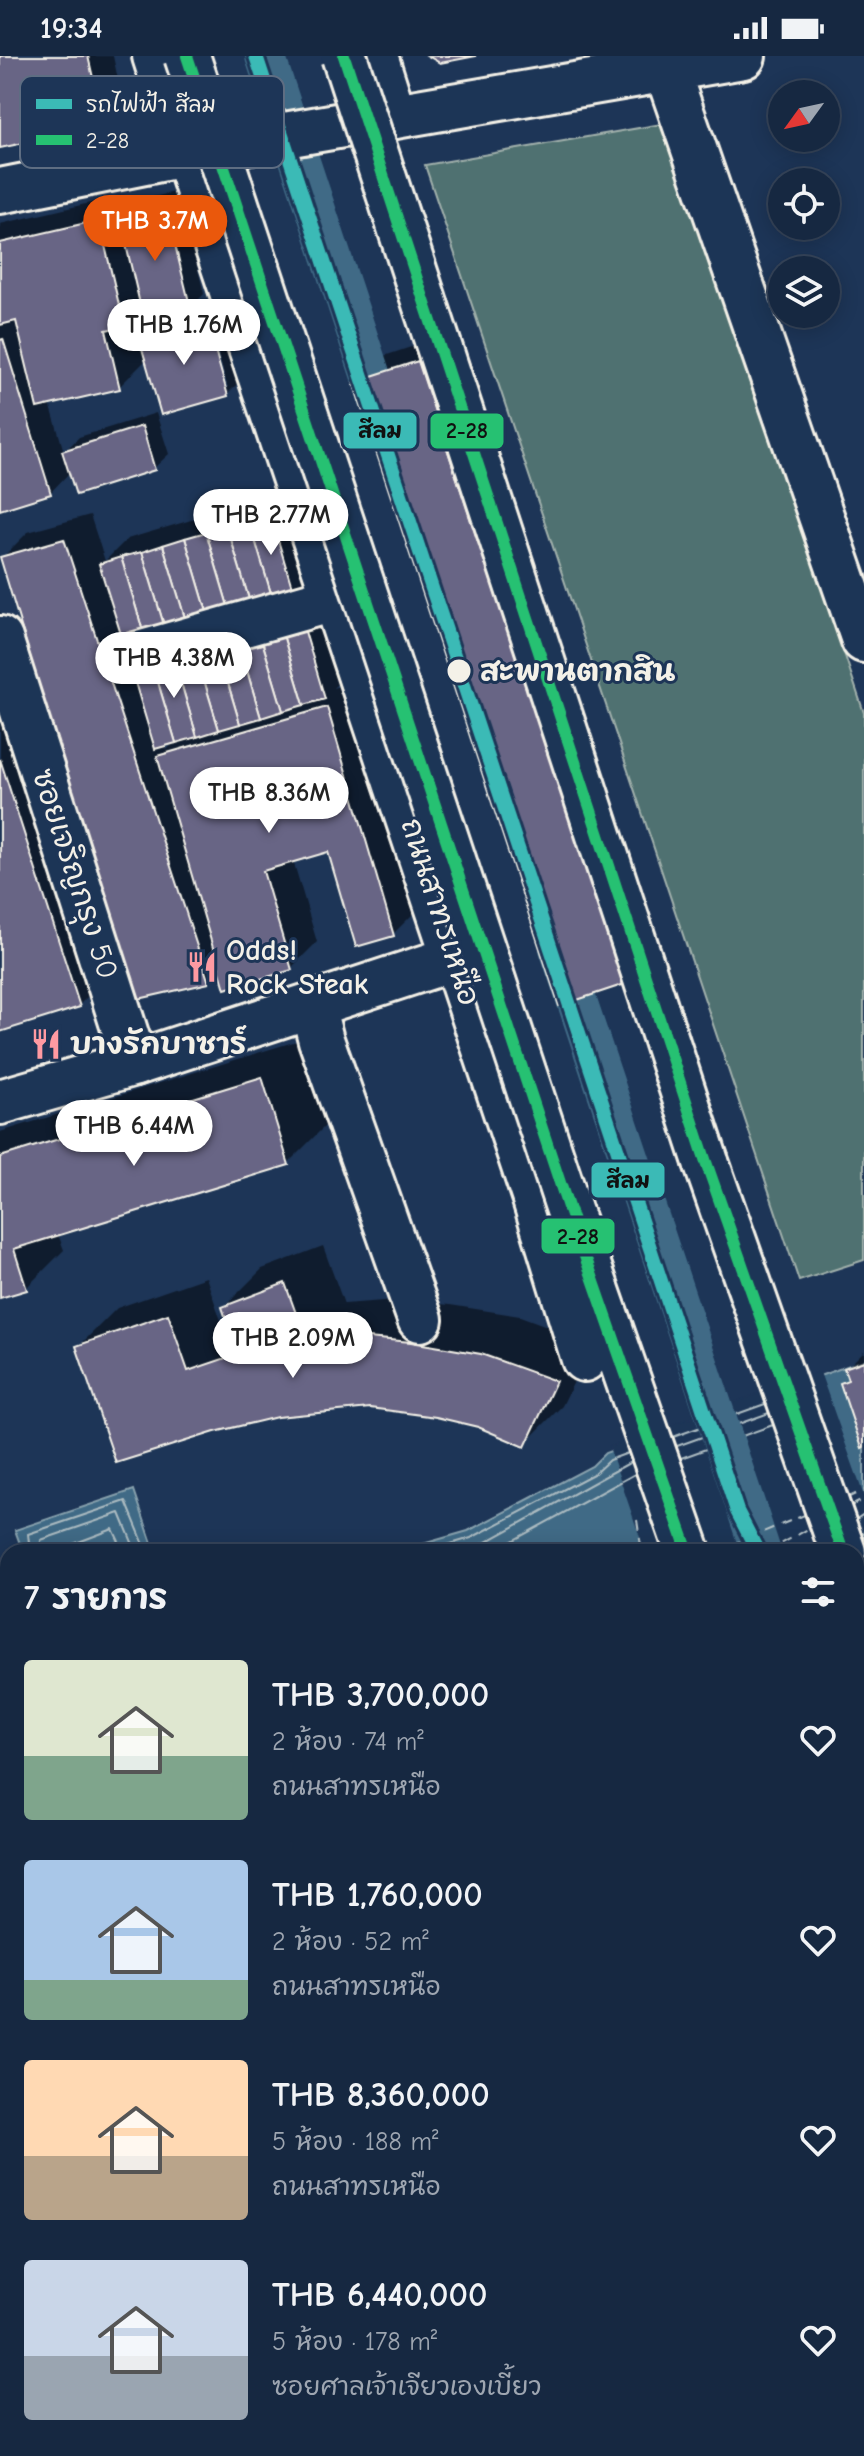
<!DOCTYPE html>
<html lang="th">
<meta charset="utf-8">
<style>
body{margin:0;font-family:"Comic Neue","Playpen Sans Thai",sans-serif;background:#1f3048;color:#f1f3f6;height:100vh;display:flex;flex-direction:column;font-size:30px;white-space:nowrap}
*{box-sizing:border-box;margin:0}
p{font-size:26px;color:#9ea6b1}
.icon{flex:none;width:44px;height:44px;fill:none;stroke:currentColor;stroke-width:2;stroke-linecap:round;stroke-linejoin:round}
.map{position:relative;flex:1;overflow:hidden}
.details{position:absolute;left:0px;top:1488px;width:864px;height:912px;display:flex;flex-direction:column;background:#162841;border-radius:24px 24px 0 0;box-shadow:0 4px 20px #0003,0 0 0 2px #35445a}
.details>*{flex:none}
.needle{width:52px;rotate:237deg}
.tools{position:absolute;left:768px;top:24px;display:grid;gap:16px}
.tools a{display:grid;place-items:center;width:72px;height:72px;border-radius:50%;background:#162841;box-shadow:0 4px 20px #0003,0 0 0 2px #35445a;font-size:40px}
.price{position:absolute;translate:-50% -68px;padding:0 18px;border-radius:28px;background:#fff;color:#222;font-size:26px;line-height:52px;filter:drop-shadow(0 2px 4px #0008)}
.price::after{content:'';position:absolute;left:50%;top:48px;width:24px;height:18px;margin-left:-12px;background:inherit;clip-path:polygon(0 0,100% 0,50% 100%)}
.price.on{background:#ea580c;color:#fff}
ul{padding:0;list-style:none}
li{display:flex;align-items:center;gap:24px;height:200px;padding:0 24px}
li span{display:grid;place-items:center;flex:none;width:224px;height:160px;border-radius:8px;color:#555}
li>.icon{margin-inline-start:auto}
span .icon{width:96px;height:96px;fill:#fffc;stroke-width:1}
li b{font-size:34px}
h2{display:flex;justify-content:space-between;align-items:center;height:96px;padding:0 24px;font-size:34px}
.status{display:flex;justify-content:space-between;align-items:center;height:56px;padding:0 40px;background:#162841;direction:ltr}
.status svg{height:22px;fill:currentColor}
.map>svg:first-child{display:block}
</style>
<div class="status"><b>19:34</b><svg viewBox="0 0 49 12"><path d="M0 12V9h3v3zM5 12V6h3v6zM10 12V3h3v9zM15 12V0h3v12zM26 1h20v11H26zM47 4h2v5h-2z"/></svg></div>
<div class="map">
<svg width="864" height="2400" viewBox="0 0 864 2400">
<rect width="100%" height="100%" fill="#1d3557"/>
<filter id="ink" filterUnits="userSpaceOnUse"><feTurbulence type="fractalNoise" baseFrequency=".0125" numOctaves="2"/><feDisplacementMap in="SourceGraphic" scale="16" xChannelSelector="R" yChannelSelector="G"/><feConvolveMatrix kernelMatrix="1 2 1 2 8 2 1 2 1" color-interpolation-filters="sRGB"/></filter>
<g filter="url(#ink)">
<path fill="#4f7171" stroke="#a2b1ac" stroke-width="2" d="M668,67L864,657V1204L799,1225L425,109Z"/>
<g fill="#406b86" stroke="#88a1ad" stroke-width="2">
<path d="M864,1304V2400H0V1588L8,1586V2392H856V1496H395L468,1475L592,1410L605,1397Z"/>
<path d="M134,1434L155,1496H23L15,1474Z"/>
</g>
<path fill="#1d3557" d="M820,1316L864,1440V2139L856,2116V1496H645L609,1391Z"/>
<g fill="#0007" fill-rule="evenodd">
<path d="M0,0H113L123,47L103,68L0,90Z"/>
<path d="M179,135L204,238L190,252L142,248L133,257L140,284L155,268L201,255L223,332H228L205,253L220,249L241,324L227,338L147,303L119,331L50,347L64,396L79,381L156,357L169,398L154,412L71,415L50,437L0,452V168L124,139L127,153L136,145Z"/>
<path d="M444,280L624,927L355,327L381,301Z"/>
<path d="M296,433L319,510L293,536L327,538L350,615L333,632L353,626L419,852L393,878L330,793L293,804L317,886L291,912H221L208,925L2,502L28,476L90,459L105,505L127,483ZM175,685L167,694L165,688Z"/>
<path d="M0,555L116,913L79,949L0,974Z"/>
<path d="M300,984L326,1069L288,1107L58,1178L64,1194L26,1232L0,1240V1076Z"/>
<path d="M323,1190L344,1248L396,1244L450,1249L520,1260L593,1287L562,1350L524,1388L479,1370L437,1359L370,1350L277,1359L79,1290L117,1252L206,1221L226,1279L233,1276L224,1251L262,1213Z"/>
<path d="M864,1295V1389L842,1328L849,1321L846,1313Z"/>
</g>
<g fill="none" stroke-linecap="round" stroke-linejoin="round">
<g stroke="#acbbc1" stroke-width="2">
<path d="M673,1381L765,1348"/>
<path d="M677,1390L769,1357"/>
<path d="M681,1402L773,1369"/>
<path d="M30,1496L28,1478L126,1445L147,1496"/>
<path d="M40,1496L41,1484L120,1457L136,1496"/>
<path d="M52,1496L113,1473L124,1496"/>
<path d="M424,1496L471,1482L595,1417L609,1404L628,1397"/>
<path d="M460,1496L477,1491L631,1406"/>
<path d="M492,1496L635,1418"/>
</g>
<g stroke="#406b86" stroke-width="40">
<path d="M265,0L388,372"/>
<path d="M559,892L761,1496"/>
</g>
<g stroke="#b5c2c6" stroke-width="2" stroke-dasharray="10 8" stroke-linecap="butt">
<path d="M847,1442L864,1434"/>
<path d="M851,1450L864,1443"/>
<path d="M637,1464L642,1496"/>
<path d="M855,1464L864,1458"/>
<path d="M859,1481L864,1476"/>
<path d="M714,1496L807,1458"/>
<path d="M766,1496L810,1472"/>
<path d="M856,1737L864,1732"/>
<path d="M0,1790L8,1787"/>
<path d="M0,1889L8,1886"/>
<path d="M0,1978L8,1974"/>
<path d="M0,2054L8,2049"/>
<path d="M0,2122L8,2116"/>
<path d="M0,2172L8,2167"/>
<path d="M0,2288L8,2283"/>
<path d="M776,2392L778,2400"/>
</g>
</g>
<g fill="#686585" stroke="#f4f1e8" stroke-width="2">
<path d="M0,0H88L104,70L0,92Z"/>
<path d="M428,0H476L440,7Z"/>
<path d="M165,148L191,254L144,265L119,159Z"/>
<path d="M99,164L124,270L106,274L120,333L37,352L16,265L0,269V187Z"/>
<path d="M206,262L228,340L161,359L139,282Z"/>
<path d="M3,283L51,438L0,454V284Z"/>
<path d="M418,305L625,928L559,950L353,326Z"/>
<path d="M142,370L155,414L76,439L62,395Z"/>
<path d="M270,457L294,538L273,544L249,464Z"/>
<path d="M249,464L273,544L251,550L227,470Z"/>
<path d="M227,470L251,550L230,557L206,476Z"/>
<path d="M206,476L230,557L209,563L185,482Z"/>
<path d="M185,482L209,563L187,569L163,489Z"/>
<path d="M64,483L209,927L134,944L0,501Z"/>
<path d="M163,489L187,569L166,576L142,496Z"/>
<path d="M142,496L166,576L145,582L121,501Z"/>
<path d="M121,501L145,582L124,588L99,508Z"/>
<path d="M301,562L325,643L304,649L280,569Z"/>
<path d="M280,569L304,649L283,655L259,575Z"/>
<path d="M259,575L283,655L261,662L237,581Z"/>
<path d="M237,581L261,662L240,668L216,587Z"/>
<path d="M216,587L240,668L219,674L195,594Z"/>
<path d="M195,594L219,674L197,681L173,600Z"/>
<path d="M173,600L197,681L176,687L152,606Z"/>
<path d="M152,606L176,687L155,693L131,613Z"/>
<path d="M327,651L394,880L356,891L328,796L263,815L292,914L225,933L157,700Z"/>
<path d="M0,703L80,951L0,976Z"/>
<path d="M262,1021L289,1109L14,1193L27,1234L0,1242V1101Z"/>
<path d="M285,1227L306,1285L357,1281L411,1286L481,1298L556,1325L525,1391L478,1371L436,1361L370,1352L277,1361L215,1376L116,1407L76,1290L168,1258L188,1315L238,1298L222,1251Z"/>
<path d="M864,1305V1391L862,1392L840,1327L848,1324L844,1312Z"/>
</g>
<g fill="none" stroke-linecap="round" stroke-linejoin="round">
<defs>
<g id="minor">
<path d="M666,12L864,584"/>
<path d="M186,97L534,1140L584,1303"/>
<path d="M0,583L135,1007"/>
<path d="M129,601L336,542"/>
<path d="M312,949L321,984L420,1263"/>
<path d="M0,1046L135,1007L455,902"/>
</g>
<g id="major">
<path d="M155,0L186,97"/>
<path d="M375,0L394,60"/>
<path d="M0,135L250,85L743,0"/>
<path d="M706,1106L843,1496"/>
<path d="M570,1157L688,1496"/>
<path d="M856,1534L864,1557"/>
<path d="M856,1974L864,1997"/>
</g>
</defs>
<use href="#minor" stroke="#f4f1e8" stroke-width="50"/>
<use href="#major" stroke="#f4f1e8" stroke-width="50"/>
<use href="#minor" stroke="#1d3557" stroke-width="44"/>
<use href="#major" stroke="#1d3557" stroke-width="44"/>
<defs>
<g id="major-bridge">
<path d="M187,0L570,1157"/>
<path d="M344,0L706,1106"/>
</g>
</defs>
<use href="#major-bridge" stroke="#f4f1e8" stroke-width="50" stroke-linecap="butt"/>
<use href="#major-bridge" stroke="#1d3557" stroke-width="44"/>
<defs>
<g id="bus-1">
<path d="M187,0L570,1157L688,1496"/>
<path d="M344,0L706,1106L843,1496"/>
</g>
</defs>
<use href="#bus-1" stroke="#1d3557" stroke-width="18"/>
<use href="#bus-1" stroke="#26c172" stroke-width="12"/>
<defs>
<path id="metro-1" d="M256,0L737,1455L758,1496"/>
</defs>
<use href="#metro-1" stroke="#1d3557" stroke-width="20"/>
<use href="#metro-1" stroke="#3bbab6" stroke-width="14"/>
</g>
</g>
<defs>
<symbol id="restaurant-bare" viewBox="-9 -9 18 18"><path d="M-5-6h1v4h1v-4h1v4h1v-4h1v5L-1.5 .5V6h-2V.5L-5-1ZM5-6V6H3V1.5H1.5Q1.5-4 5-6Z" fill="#ff9aa2" stroke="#1d3557" stroke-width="2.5" paint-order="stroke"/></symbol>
</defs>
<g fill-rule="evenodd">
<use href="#restaurant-bare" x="180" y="889" width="44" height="44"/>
<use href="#restaurant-bare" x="24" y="966" width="44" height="44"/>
</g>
<circle fill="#f4f1e8" stroke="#1d3557" stroke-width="3" cx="459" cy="615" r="13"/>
<g text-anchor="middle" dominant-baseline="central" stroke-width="6" stroke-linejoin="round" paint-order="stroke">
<g font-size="30" font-weight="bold" fill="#f4f1e8" stroke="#1d3557" text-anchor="start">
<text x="480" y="615">สะพานตากสิน</text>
</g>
<g font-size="30" fill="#f4f1e8" stroke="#1d3557">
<text transform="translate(75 818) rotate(72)">ซอยเจริญกรุง 50</text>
<text transform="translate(440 856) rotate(72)">ถนนสาทรเหนือ</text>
</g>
<g font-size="30" font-weight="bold" fill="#f4f1e8" stroke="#1d3557" text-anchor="start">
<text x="226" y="894">Odds!<tspan x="226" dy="34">Rock Steak</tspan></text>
<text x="70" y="988">บางรักบาซาร์</text>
</g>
</g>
<rect x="20" y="20" width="264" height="92" rx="12" fill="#1d3557" stroke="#5e6d82" stroke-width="2"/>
<rect x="36" y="43" width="36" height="10" fill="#3bbab6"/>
<rect x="36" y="79" width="36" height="10" fill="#26c172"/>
<g font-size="22" fill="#f4f1e8">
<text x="86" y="56">รถไฟฟ้า สีลม</text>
<text x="86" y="92">2-28</text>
</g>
<g stroke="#1d3557" stroke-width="3">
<rect x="342" y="355" width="76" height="39" rx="8" fill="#3bbab6"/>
<rect x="429" y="356" width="76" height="38" rx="8" fill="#26c172"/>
<rect x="590" y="1105" width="76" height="38" rx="8" fill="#3bbab6"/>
<rect x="540" y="1161" width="76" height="38" rx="8" fill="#26c172"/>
</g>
<g font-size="22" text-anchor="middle" font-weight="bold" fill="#111">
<text x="380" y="382">สีลม</text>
<text x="467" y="382">2-28</text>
<text x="628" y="1132">สีลม</text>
<text x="578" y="1188">2-28</text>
</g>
</svg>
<div class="tools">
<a><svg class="needle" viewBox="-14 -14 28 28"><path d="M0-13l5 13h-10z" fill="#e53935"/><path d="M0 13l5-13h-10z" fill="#9ea6b1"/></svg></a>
<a><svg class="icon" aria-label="locate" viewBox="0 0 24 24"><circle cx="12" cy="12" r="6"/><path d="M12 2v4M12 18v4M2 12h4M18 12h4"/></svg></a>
<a><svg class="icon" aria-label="layers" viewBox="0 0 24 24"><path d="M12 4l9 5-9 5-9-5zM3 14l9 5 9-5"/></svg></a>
</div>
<b class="price on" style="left:155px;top:207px">THB 3.7M</b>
<b class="price" style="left:184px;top:311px">THB 1.76M</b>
<b class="price" style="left:271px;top:501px">THB 2.77M</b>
<b class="price" style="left:174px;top:644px">THB 4.38M</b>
<b class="price" style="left:269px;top:779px">THB 8.36M</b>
<b class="price" style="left:134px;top:1112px">THB 6.44M</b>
<b class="price" style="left:293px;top:1324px">THB 2.09M</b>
<section class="details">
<h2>7 รายการ<svg class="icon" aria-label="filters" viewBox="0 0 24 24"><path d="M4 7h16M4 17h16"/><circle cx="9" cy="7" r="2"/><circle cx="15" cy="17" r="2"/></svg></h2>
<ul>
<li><span style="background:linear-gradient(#dfe7d0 60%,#7fa58c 0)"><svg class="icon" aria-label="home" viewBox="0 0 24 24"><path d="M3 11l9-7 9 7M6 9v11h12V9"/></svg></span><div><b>THB 3,700,000</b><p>2 ห้อง · 74 m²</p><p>ถนนสาทรเหนือ</p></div><svg class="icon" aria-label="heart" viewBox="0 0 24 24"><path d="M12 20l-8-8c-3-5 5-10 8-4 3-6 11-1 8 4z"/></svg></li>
<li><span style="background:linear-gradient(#a9c7e8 75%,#7fa58c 0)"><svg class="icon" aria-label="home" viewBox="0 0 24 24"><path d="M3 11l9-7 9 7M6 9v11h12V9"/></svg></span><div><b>THB 1,760,000</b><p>2 ห้อง · 52 m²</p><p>ถนนสาทรเหนือ</p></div><svg class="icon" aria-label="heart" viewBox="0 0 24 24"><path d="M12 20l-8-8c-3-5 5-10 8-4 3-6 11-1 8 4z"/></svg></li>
<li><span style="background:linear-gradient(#ffd9b3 60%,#b9a48a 0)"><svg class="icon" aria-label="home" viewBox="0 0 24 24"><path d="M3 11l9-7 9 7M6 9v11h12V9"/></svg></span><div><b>THB 8,360,000</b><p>5 ห้อง · 188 m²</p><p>ถนนสาทรเหนือ</p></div><svg class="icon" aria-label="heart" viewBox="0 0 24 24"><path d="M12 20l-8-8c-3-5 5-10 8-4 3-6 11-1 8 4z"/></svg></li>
<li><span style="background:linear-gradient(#c9d6e8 60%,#9aa5b1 0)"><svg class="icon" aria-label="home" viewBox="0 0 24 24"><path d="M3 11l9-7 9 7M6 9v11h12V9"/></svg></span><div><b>THB 6,440,000</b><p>5 ห้อง · 178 m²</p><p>ซอยศาลเจ้าเจียวเองเบี้ยว</p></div><svg class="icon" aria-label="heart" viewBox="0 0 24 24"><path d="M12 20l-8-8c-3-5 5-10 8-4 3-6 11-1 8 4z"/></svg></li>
</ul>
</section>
</div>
